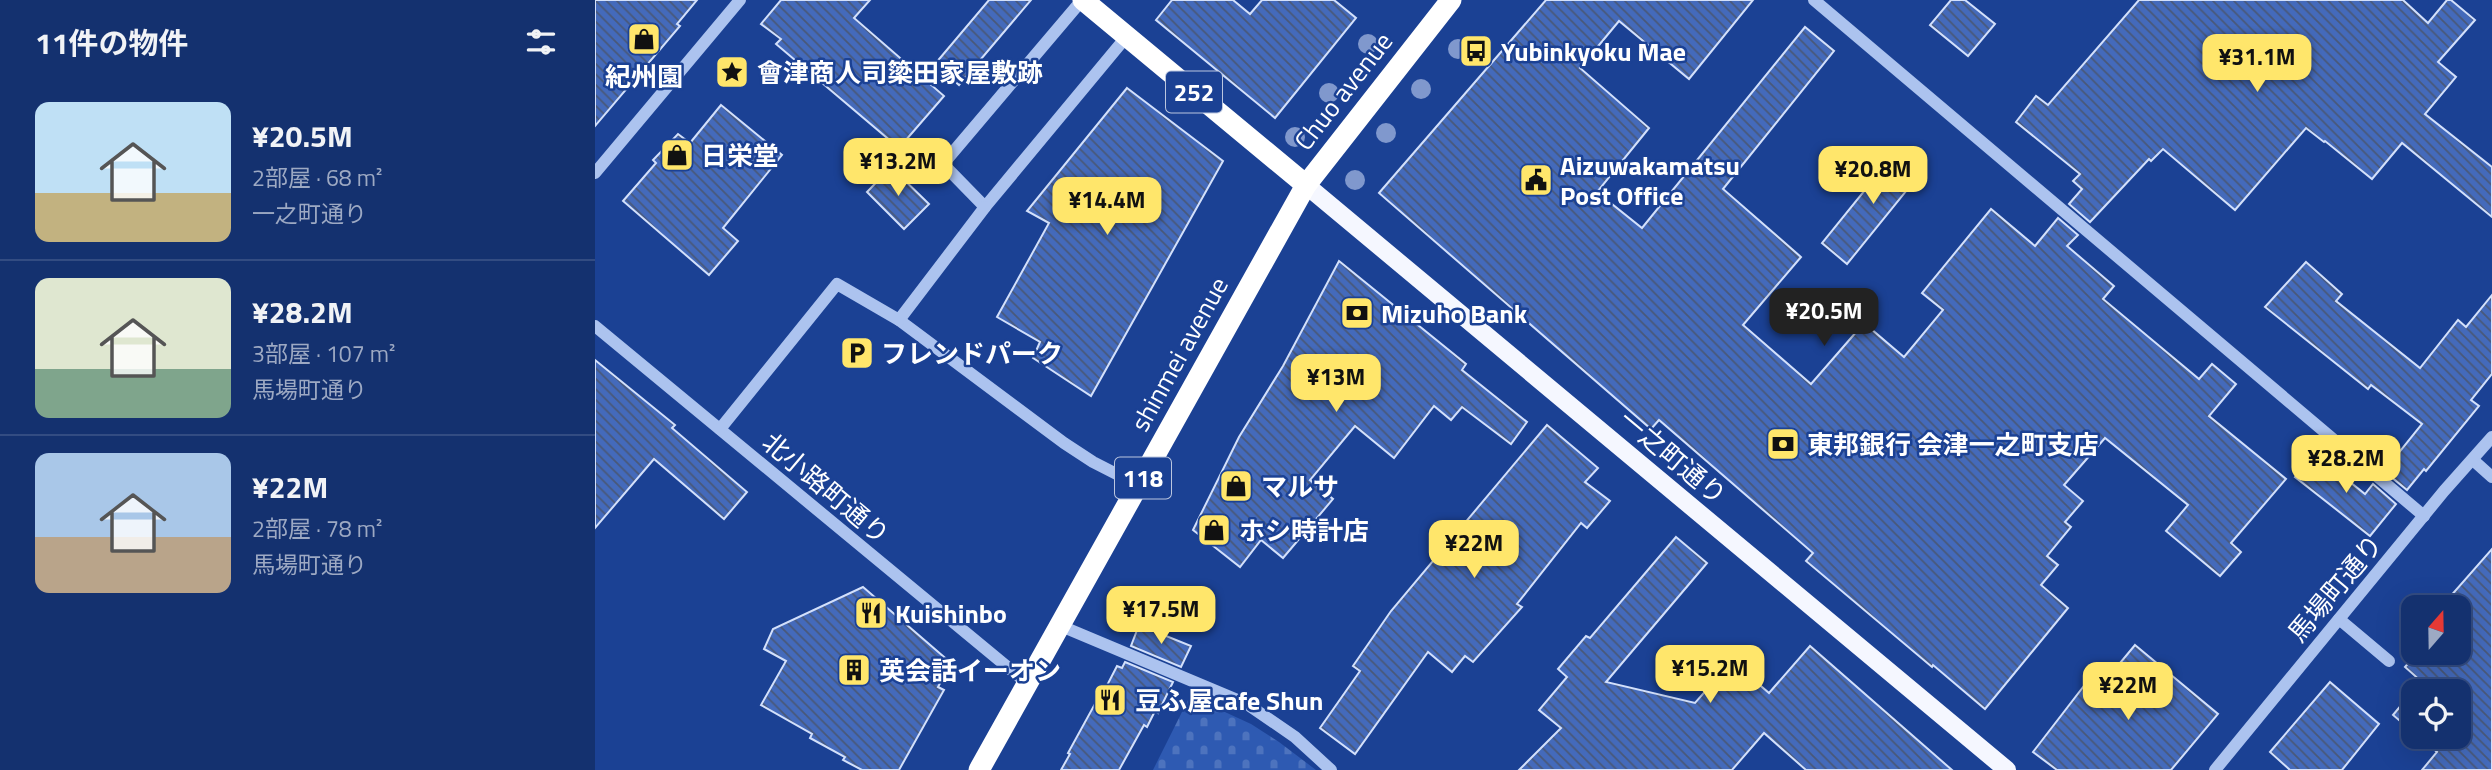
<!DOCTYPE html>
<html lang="ja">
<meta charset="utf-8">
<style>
body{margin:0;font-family:"Titillium Web","Noto Sans JP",sans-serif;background:#1d3974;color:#f1f3f6;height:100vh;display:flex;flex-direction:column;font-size:26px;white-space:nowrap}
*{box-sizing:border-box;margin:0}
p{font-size:23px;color:#9da9c3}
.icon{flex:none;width:38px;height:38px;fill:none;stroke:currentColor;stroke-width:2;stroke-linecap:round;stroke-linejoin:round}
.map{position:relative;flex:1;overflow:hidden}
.sheet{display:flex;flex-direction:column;background:#14316f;width:595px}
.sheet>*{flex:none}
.needle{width:46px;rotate:20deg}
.controls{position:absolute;left:1806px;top:595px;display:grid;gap:14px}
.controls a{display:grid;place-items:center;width:70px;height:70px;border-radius:14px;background:#14316f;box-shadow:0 7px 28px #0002,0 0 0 2px #334c82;font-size:35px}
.price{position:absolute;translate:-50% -60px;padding:0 16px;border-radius:14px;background:#ffe66b;color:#111;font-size:23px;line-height:46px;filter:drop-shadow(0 2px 4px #0008)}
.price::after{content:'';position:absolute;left:50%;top:42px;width:21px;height:16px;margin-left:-10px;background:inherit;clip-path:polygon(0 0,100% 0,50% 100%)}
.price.on{background:#222;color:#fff}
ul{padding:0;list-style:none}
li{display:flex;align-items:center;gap:21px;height:175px;padding:0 35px}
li+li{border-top:2px solid #334c82}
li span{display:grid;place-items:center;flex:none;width:196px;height:140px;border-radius:14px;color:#555}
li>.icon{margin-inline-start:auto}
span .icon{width:84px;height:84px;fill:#fffc;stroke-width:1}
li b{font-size:30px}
h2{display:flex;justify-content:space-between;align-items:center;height:84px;padding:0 35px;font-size:30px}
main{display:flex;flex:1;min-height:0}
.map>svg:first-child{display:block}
</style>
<main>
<section class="sheet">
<h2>11件の物件<svg class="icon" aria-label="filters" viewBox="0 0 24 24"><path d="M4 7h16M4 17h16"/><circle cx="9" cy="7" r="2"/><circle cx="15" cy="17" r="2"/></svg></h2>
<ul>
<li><span style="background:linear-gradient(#bfe0f5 65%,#c2b280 0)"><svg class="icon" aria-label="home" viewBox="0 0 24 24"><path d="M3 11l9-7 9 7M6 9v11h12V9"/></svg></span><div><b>¥20.5M</b><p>2部屋 · 68 m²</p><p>一之町通り</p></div></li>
<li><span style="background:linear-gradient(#dfe7d0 65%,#7fa58c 0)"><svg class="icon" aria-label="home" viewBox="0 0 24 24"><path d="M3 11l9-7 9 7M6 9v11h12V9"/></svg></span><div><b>¥28.2M</b><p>3部屋 · 107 m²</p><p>馬場町通り</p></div></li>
<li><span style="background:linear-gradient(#a9c7e8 60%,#b9a48a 0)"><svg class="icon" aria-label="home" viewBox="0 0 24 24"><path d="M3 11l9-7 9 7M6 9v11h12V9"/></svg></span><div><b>¥22M</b><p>2部屋 · 78 m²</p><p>馬場町通り</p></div></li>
</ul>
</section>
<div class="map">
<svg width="1897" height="770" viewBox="0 0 1897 770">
<defs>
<pattern id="cemetery-stones" width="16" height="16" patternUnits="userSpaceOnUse" patternTransform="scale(1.75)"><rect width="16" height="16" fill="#2e5ab2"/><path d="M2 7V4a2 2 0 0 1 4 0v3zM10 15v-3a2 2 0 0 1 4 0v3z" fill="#4d73be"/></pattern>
<pattern id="building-back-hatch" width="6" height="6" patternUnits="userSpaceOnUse" patternTransform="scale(1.75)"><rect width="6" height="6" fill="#446abb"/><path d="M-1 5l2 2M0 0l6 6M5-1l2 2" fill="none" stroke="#495878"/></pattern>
</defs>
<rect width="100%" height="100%" fill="#1b4194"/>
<path fill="url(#cemetery-stones)" d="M595,696L656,724L684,742L721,770H558Z"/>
<g fill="url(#building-back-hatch)" stroke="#d3e0fb" stroke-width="2">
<path d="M0,0H102L82,24L85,26L0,126Z"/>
<path d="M186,0H275L259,18L349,96L304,148L181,44L186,39L166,24Z"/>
<path d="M394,0H436L364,85L340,64Z"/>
<path d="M577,0H638L655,14L667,0H739L761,18L680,118L561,20Z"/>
<path d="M951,0H1158L1094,79L1024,21L985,68L1054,128L1002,192L1047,228L1210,27L1239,51L1128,189L1206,257L1148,325L1216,384L1269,323L1309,357L1348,310L1327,293L1396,209L1440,246L1463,218L1483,235L1472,246L1519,286L1508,299L1604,379L1617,364L1641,384L1614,416L1691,479L1636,543L1646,552L1625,576L1571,531L1593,505L1510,438L1469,485L1488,501L1470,522L1476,527L1452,556L1463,565L1446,585L1473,608L1390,709L1338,665L1337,667L1211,561L1218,553L1064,420L1056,429L784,193Z"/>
<path d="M1356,0H1370L1400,24L1373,56L1335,25Z"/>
<path d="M1544,0H1808L1833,23L1852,0H1856L1880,20L1843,62L1861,77L1830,114L1897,167V217L1807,143L1777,179L1730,141L1729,142L1711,128L1640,210L1568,149L1556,161L1554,159L1495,222L1474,204L1487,189L1478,181L1485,174L1421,122L1441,96L1453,105Z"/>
<path d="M532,88L628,161L496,396L438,358L445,342L402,317L454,223L432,211Z"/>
<path d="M126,105L187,155L128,228L143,241L114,275L28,201L61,163L58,160L83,134L95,143Z"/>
<path d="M1304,148L1329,169L1252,264L1227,243Z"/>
<path d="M296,167L334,204L309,229L272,192Z"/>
<path d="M744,261L871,364L867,370L932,422L916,444L867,407L856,420L839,406L799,458L760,426L715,480L738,499L688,558L666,540L645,567L598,530L644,437L688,366Z"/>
<path d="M1711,262L1747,294L1741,301L1825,368L1863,320L1871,327L1897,295V374L1876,400L1884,406L1831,471L1829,469L1812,490L1789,471L1827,424L1776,385L1773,389L1670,307Z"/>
<path d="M0,360L80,425L77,428L152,492L129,519L59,459L0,528Z"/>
<path d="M952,425L1003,468L990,482L1015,501L992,528L986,523L922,604L927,607L878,662L870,656L857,672L833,652L760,754L725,728L765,671L758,666L796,611Z"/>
<path d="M1719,453L1770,494L1778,484L1801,504L1775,536L1700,477Z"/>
<path d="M1081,537L1112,563L1011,682L1100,703L1137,661L1174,693L1215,646L1357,770H1211L1169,733L1137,770H924L966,728L944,710L972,677L963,669L991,636L995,638Z"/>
<path d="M1897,549V770H1827L1842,752L1824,737H1864V691H1818L1827,682L1810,667L1818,658L1809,650L1818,639V653H1864V607H1846Z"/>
<path d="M268,587L356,663L343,687L349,690L304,770H267L248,760L250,757L215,738L217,734L166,705L191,661L169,649L178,629Z"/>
<path d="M544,625L596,646L586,667L536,646Z"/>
<path d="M1540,645L1623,714L1576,770H1462L1438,752L1492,682L1499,688L1508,677L1511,680Z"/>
<path d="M530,662L578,682L563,713L560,711L552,727L549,725L524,770H466L475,754L473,753L501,702L503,703L522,666L527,668Z"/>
<path d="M1735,682L1784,724L1747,770H1695L1675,752Z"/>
<path d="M1818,691V732L1798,715Z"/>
</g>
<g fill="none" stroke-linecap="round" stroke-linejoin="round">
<g stroke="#acc3ef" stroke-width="12">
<path d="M487,0L348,164L390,207L532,36"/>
<path d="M1219,0L1829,516"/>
<path d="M0,173L145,0"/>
<path d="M304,320L469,443L498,462L543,485"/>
<path d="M0,326L433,684"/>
<path d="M125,429L242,284L304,320L390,207"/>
<path d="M1878,460L1897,477"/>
<path d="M1744,619L1794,661"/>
<path d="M466,626L652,704L700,737L736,770"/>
<path d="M1620,770L1849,491L1897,437"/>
</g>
<path stroke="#f5f7ff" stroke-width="18" d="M711,185L1412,770"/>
<g stroke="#fff" stroke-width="21">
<path d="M488,0L711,185"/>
<path d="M384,770L711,185L856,0"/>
</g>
</g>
<g fill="#8098cd">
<circle cx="773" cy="44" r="10"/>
<circle cx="863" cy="49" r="10"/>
<circle cx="826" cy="89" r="10"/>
<circle cx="734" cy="93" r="10"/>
<circle cx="791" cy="133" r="10"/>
<circle cx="700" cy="137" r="10"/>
<circle cx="760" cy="180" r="10"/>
</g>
<defs>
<symbol id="shop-square" viewBox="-11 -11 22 22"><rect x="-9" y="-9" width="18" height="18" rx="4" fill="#ffe66b" stroke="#1b4194"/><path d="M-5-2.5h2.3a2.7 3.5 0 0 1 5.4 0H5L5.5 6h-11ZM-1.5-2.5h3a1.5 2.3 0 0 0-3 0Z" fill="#111"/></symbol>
<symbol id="bus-square" viewBox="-11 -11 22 22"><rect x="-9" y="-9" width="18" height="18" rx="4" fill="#ffe66b" stroke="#1b4194"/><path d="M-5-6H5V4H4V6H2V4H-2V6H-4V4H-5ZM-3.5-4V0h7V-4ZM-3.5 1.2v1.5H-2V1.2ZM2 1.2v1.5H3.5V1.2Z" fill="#111"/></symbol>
<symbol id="sight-square" viewBox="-11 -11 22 22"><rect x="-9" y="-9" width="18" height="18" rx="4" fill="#ffe66b" stroke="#1b4194"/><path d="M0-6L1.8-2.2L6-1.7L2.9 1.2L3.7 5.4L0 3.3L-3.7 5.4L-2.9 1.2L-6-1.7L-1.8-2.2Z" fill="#111"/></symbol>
<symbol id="civic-square" viewBox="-11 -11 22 22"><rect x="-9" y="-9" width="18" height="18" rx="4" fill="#ffe66b" stroke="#1b4194"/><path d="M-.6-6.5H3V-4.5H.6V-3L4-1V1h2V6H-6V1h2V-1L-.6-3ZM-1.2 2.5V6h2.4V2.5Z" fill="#111"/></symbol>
<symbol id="bank-square" viewBox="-11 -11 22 22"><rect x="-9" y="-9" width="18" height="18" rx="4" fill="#ffe66b" stroke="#1b4194"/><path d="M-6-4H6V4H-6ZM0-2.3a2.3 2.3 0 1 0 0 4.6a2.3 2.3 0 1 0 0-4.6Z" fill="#111"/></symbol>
<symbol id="parking-square" viewBox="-11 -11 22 22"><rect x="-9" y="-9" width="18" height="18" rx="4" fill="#ffe66b" stroke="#1b4194"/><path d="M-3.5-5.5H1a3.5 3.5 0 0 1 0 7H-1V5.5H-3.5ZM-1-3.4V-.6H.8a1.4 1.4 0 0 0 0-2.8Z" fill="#111"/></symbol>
<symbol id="restaurant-square" viewBox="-11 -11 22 22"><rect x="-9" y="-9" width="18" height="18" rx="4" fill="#ffe66b" stroke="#1b4194"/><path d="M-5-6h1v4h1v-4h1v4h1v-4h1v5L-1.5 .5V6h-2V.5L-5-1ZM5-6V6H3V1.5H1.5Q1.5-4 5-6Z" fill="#111"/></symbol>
<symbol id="building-square" viewBox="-11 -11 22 22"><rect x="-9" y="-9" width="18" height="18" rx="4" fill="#ffe66b" stroke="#1b4194"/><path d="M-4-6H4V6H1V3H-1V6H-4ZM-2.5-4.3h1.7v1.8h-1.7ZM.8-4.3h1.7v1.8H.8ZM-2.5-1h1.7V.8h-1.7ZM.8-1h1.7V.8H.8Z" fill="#111"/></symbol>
</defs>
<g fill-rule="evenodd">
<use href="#shop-square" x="30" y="20" width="38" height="38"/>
<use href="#bus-square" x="862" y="32" width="38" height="38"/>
<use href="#sight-square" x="118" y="53" width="38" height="38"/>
<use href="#shop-square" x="63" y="136" width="38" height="38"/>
<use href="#civic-square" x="922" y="161" width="38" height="38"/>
<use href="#bank-square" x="743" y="294" width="38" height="38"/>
<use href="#parking-square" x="243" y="334" width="38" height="38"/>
<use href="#bank-square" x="1169" y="425" width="38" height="38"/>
<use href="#shop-square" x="622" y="467" width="38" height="38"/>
<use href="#shop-square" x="600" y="511" width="38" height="38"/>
<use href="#restaurant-square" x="257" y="594" width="38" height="38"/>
<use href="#building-square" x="240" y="651" width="38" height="38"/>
<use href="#restaurant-square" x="496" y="681" width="38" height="38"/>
</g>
<g text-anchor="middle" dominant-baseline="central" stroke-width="5" stroke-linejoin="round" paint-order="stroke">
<g fill="#1b4194" stroke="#bbc6df" stroke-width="2">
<rect x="571" y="71.5" width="56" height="41" rx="5"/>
<rect x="520" y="457.5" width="56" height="41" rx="5"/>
</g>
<g font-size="24" font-weight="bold" fill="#fff">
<text x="599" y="92">252</text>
<text x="548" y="478">118</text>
</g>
<g font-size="26" font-weight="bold" fill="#fff" stroke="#1b4194" text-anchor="start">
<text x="906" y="51">Yubinkyoku Mae</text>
<text x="162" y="72">會津商人司簗田家屋敷跡</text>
<text x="49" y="76" text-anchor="middle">紀州園</text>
<text x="106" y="155">日栄堂</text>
<text x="965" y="165">Aizuwakamatsu<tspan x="965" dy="30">Post Office</tspan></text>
<text x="786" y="313">Mizuho Bank</text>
<text x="286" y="353">フレンドパーク</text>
<text x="1212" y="444">東邦銀行 会津一之町支店</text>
<text x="666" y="486">マルサ</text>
<text x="644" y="530">ホシ時計店</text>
<text x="300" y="613">Kuishinbo</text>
<text x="284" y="670">英会話イーオン</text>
<text x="540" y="700">豆ふ屋cafe Shun</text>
</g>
<g font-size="26" fill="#fff" stroke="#1b4194">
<text transform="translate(748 91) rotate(-52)">Chuo avenue</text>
<text transform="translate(584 354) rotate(-61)">shinmei avenue</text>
<text transform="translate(1078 457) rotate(40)">一之町通り</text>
<text transform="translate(231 488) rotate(40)">北小路町通り</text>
<text transform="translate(1740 588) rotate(-50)">馬場町通り</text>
</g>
</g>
</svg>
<div class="controls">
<a><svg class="needle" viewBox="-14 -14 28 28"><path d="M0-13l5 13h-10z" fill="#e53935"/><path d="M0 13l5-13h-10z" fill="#9da9c3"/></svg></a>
<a><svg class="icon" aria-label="locate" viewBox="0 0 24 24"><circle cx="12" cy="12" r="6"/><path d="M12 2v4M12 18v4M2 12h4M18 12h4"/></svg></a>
</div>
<b class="price" style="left:1662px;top:94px">¥31.1M</b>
<b class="price" style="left:303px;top:198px">¥13.2M</b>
<b class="price" style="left:1278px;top:206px">¥20.8M</b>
<b class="price" style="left:512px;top:237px">¥14.4M</b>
<b class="price on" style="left:1229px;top:348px">¥20.5M</b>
<b class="price" style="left:741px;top:414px">¥13M</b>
<b class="price" style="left:1751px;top:495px">¥28.2M</b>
<b class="price" style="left:879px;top:580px">¥22M</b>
<b class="price" style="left:566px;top:646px">¥17.5M</b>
<b class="price" style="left:1115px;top:705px">¥15.2M</b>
<b class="price" style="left:1533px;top:722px">¥22M</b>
</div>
</main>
